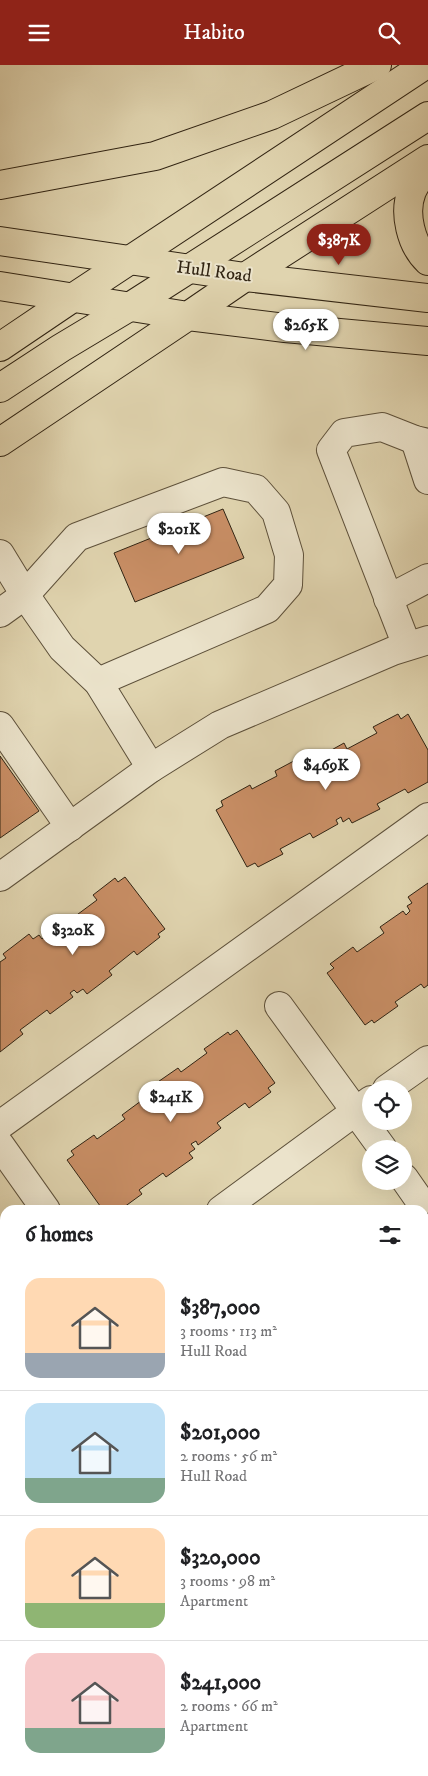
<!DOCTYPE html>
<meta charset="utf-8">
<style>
body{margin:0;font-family:"IM FELL DW Pica",serif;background:#f2f2f2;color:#202124;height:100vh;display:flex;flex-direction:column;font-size:19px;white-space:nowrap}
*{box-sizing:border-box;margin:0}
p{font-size:16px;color:#757577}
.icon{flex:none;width:28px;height:28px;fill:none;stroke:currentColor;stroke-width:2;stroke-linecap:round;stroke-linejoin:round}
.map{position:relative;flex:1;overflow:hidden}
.panel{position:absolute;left:0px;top:1140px;width:429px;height:571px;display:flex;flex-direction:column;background:#fff;border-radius:15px 15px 0 0;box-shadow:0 5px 20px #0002}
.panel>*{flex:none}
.tools{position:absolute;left:362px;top:1015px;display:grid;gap:10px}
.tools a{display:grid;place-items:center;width:50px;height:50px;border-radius:50%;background:#fff;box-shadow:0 5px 20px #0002;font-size:25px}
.price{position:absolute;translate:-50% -42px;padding:0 11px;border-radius:18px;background:#fff;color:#222;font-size:16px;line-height:32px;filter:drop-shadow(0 1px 2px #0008)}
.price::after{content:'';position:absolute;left:50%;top:30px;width:15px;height:11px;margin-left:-8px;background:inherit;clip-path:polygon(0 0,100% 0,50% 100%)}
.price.on{background:#8f2418;color:#fff}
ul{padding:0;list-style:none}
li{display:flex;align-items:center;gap:15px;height:125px;padding:0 25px}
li+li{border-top:1px solid #e0e0e0}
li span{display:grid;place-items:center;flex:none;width:140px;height:100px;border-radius:15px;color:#555}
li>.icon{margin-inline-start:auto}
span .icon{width:60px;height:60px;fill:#fffc;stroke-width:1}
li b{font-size:21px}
h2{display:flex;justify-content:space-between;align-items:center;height:60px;padding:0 25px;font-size:21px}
header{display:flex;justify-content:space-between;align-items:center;height:65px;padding:0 25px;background:#8f2418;color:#fff;font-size:22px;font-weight:600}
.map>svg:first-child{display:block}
</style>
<header><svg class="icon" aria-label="menu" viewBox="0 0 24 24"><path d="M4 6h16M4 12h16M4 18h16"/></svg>Habito<svg class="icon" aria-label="search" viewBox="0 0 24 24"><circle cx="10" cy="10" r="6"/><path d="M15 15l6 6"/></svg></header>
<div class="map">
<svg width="428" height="1711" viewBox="0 0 428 1711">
<rect width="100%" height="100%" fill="#e0d4af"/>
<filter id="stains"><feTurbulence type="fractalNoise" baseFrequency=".004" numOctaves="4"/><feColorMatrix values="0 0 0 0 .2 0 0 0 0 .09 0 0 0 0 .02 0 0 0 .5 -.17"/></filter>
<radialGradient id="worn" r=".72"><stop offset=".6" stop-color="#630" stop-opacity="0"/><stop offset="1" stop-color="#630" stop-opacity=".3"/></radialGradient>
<path fill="#b6bc88" stroke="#74704e" d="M428,1413V1711H0V1581L5,1580V1706H424V1418Z"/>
<g fill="#c88e65" stroke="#312413">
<path d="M223,444L244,493L135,537L114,488Z"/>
<path d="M398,649L401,654L408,649L428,685V717L408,728L405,724L377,739L380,744L352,758L349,753L343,757L341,752L336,755L338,759L313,773L310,768L280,784L283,789L258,802L255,798L247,802L216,745L223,741L221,736L250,720L252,724L277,711L275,706L305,690L308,696L314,693L317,698L321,695L319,692L344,678L347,684L377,668L373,662Z"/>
<path d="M0,691L39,746L0,773Z"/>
<path d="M125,812L165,864L158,869L160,872L137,890L134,886L109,906L112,910L87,929L83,924L77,928L74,925L70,928L73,932L50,949L47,945L20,965L23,969L0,987V897L6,893L3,889L29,869L33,874L39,870L42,874L46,871L43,867L66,850L70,855L97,835L93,830L115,813L118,817Z"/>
<path d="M428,818V920L424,923L421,919L395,937L398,941L374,958L372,955L365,960L327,908L334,903L330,899L353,882L357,887L384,868L380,862L403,846L406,850L410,846L407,841L412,838L408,832Z"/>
<path d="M237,965L275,1018L268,1023L271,1027L249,1043L245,1038L217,1058L221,1063L198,1080L196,1076L191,1079L195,1084L189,1088L193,1093L166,1112L163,1108L139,1125L142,1129L120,1145H103L67,1095L74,1090L71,1086L94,1070L97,1074L125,1054L122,1050L145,1033L148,1037L152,1034L150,1030L156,1026L152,1021L178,1003L181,1007L207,988L204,984L228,967L230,970Z"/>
</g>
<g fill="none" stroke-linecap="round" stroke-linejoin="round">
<defs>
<g id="minor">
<path d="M415,375L428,415"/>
<path d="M0,489L25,530L62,583L98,617L151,703"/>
<path d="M388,534L428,513"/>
<path d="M0,548L25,530L77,472L223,417L256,424L276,447L289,490L288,520L267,544L98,617"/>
<path d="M407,581L331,385L344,368L382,362L415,375L428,378"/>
<path d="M0,661L70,762"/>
<path d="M0,812L151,703L220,660L393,586L428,575"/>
<path d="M279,941L383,1084"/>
<path d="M387,1024L428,995"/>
<path d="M0,1060L428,752"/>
<path d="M0,1080L46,1145"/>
<path d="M404,1113L420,1136"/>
<path d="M221,1145L371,1035"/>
</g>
<g id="major">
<path d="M245,212L428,233"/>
<path d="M0,282L74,232"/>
<path d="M0,323L61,283L131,241L428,51"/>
<path d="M0,377L188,251L285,263L428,276"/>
</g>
<g id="highway">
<path d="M428,99C423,108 416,117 412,126C403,148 411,180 428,196"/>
<path d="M0,120L155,91L272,50L377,0"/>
<path d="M0,176L245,212"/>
<path d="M0,221L188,251L245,212L428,94"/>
<path d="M74,232L425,0"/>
</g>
</defs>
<use href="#minor" stroke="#5d503a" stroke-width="30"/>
<use href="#major" stroke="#312413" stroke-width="30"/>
<use href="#highway" stroke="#312413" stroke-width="30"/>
<use href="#minor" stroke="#ebe3cb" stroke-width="28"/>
<use href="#major" stroke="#e0d4af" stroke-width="28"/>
<use href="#highway" stroke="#e0d4af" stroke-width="28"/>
</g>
<g text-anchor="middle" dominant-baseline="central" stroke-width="4" stroke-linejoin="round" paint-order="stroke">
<g font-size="18" fill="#312413" stroke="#ebe3cb">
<text transform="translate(214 207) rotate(7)">Hull Road</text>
</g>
</g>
<rect width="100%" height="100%" filter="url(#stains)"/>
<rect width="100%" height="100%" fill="url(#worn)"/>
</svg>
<div class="tools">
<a><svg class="icon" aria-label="locate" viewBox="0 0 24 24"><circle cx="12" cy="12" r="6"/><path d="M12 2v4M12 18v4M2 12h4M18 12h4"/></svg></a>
<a><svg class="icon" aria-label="layers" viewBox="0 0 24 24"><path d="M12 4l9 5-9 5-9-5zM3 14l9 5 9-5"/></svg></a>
</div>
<b class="price on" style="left:339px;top:201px">$387K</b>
<b class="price" style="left:306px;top:286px">$265K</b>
<b class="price" style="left:179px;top:490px">$201K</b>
<b class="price" style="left:326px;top:726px">$469K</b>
<b class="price" style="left:73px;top:891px">$320K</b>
<b class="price" style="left:171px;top:1058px">$241K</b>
<section class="panel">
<h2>6 homes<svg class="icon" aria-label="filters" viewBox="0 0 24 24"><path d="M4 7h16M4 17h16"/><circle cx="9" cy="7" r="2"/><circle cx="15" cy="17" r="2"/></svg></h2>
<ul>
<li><span style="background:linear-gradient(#ffd9b3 75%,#9aa5b1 0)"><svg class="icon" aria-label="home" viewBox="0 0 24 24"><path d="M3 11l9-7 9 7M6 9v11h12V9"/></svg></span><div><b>$387,000</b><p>3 rooms · 113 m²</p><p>Hull Road</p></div></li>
<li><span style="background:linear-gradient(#bfe0f5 75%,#7fa58c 0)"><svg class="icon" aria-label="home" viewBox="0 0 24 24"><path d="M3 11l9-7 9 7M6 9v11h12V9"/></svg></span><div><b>$201,000</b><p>2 rooms · 56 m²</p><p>Hull Road</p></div></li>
<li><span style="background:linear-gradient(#ffd9b3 75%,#8fb573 0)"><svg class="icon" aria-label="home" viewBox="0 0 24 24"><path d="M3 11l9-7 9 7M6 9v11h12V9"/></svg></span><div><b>$320,000</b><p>3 rooms · 98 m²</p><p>Apartment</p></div></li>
<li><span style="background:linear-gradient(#f6c9c9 75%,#7fa58c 0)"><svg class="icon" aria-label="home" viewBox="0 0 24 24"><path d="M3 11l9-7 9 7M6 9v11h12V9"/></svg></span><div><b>$241,000</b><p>2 rooms · 66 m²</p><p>Apartment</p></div></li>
</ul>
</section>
</div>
